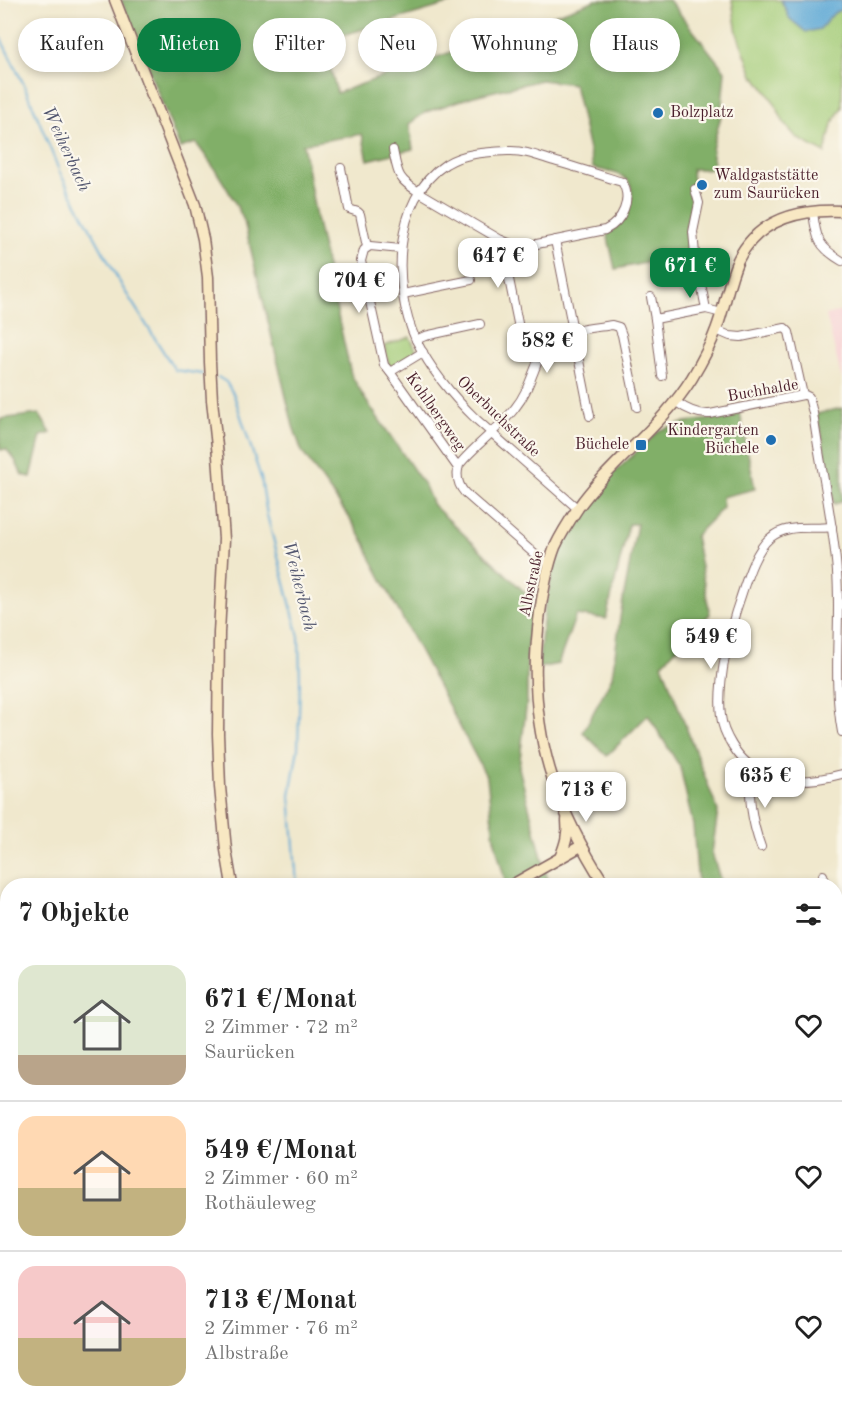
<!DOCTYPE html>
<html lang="de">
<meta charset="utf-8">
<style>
body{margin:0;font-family:"Old Standard TT",serif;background:#f6f6f6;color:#222;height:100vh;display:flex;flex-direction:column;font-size:22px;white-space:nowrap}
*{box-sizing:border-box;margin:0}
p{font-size:20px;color:#767676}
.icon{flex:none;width:33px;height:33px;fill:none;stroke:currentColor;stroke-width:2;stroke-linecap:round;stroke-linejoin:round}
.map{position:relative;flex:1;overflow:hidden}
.drawer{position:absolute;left:0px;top:878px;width:843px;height:536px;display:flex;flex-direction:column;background:#fff;border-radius:24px 24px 0 0;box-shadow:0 3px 9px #0003}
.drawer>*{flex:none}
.top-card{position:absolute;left:18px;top:18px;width:807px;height:54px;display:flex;gap:12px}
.price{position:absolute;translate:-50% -51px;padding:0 14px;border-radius:12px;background:#fff;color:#222;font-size:20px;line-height:39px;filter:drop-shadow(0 2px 3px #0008)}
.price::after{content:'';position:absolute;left:50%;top:36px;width:18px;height:14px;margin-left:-9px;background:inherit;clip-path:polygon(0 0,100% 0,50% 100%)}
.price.selected{background:#0b8043;color:#fff}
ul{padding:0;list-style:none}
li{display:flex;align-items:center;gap:18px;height:150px;padding:0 18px}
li+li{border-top:2px solid #e0e0e0}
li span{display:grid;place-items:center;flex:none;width:168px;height:120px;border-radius:18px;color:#555}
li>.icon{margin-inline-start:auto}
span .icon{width:72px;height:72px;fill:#fffc;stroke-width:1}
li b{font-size:26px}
h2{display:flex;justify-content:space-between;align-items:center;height:72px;padding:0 18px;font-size:26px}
.tag{padding:0 21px;border-radius:27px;background:#fff;box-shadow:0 3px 9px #0003;font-size:21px;line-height:54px}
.tag.selected{background:#0b8043;color:#fff}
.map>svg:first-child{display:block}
</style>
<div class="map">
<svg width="842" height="1412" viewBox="0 0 842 1412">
<rect width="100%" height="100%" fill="#fbf7ec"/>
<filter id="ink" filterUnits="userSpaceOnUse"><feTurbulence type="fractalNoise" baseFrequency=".0167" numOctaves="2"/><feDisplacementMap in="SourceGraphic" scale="12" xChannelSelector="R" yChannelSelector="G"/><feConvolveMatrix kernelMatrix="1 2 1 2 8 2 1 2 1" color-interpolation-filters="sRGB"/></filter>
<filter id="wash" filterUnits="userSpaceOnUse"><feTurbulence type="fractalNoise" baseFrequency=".008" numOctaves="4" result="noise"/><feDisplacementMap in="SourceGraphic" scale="24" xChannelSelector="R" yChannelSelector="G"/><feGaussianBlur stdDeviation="1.35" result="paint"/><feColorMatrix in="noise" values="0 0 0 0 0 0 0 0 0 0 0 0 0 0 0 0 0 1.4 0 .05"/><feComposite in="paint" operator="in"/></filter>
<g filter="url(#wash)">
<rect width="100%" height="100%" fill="#f0e8cd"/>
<g fill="#f7cfd3">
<path d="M842,311V380L826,315Z"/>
<path d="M280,1406H438L439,1412H280Z"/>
</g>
<g fill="#a2cb76" stroke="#767550" stroke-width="1.5">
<path d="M732,0H842V107L832,124L825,153L797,138L784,123L774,102L756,77L754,78L737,33Z"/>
<path d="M410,337L417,352L394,367L389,366L384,346Z"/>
<path d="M0,1360L7,1366L8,1406H45L40,1412H0Z"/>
</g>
<g fill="#81af67" stroke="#666749" stroke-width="1.5">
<path d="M121,0H462L323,41L337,93L596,0H669L725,71L721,116L712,149L714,169H692L694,198L686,227L690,254L615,269L607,233C611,231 616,228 619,225C628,215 637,193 628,181C620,172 604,171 593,168L574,84L541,80L474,96L426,112L409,124L413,149L368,160L362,134L303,144L316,218L351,374L365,399L425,486L433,505L533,600L527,649V700L519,768L549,885H506L494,838L487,778L371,559L365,543L349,517L302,452L293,426L244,221C231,192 215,168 196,143L180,148Z"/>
<path d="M842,408V502L834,504L821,432L816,414Z"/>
<path d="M740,413L755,489L722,497L723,508L695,536L710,614L662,664L718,811L712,853L722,885H698L693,825L680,767L648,715L607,756L583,732L612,677L621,611L637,524H629L606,619L576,615L558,664L538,668L545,605L554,566L563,543L580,513L600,486L660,430L686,422L713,419Z"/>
<path d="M39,414L51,433L41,436L31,477L22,475L15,460L6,449L0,450V419Z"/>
</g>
<path fill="#5da8d5" stroke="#546480" stroke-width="1.5" d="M781,0H842V9L834,13L820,29L806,32L790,19Z"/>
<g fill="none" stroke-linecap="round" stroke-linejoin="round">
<g stroke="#5da8d5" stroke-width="2">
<path d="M0,35L4,45L23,83L38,118L60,173L123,288L175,370L203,374"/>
<path d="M218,377L226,382L234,395L261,478L267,515L299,637L300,682L298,748L290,795L297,885"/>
<path d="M439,1406L441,1412"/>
</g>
</g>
</g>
<g filter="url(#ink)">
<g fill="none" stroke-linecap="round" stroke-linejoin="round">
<defs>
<g id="street">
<path d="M393,150C398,174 397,179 419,192L501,240L511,244L532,245L605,230C622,222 633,199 622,182C600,175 579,168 557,162C540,157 525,150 508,151C487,152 464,153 446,164C392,199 392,288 416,340C431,370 453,397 477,420L578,509"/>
<path d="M341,168L349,209L358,212L360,214L367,247"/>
<path d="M695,189L699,203L693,232L695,254L706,309"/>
<path d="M813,212C816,238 818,247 842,261"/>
<path d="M501,240L520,333"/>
<path d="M555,240L590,416"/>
<path d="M401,249L370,246L364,250L361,261L384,365L390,372L423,352"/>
<path d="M403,294L471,280"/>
<path d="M651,297L655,319L662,376"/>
<path d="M655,319L706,309L722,313"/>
<path d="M716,330L730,336L741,337L785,328L789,332L803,395"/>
<path d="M416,340L425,336L480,324"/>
<path d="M390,372L458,468"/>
<path d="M676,402C686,409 698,415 710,414L803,395H805L809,397L813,413C820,466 833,518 837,572C841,625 832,679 842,732"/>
<path d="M832,527C810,530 788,523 770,538C755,550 746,581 740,599C729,630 717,684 721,716C722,726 727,737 732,745C757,786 801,785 842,774"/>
<path d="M550,563L539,558L465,493C457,484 456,475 459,465C476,444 499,429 515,408C525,396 530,381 536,366C538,358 542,348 549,342C562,330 594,328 612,325L619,327L622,335L637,407"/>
<path d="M755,769C744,788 754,828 761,847"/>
<path d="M823,875L826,885"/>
<path d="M836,907L842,920"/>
<path d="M836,1351L842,1340"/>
<path d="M836,1385L842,1390"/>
<path d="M485,1406L487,1412"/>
<path d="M562,1406L565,1412"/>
<path d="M650,1406L654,1412"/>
</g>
<g id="secondary">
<path d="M115,0L195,205L203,239L208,277L210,362L212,400L218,456L224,539L219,633L218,734L220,787L226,850L232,885"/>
<path d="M560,858C565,845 569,834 567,820"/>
<path d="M512,885L581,846"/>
<path d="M605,885C584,852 565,817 553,780C535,726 532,669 540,613C543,591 547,568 555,547C561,534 570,520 578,508C611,461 661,428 692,378C701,363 710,347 716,330C725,307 728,282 738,260C758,219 800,209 842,211"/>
<path d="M836,1190L842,1196"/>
<path d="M836,1284L842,1276"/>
<path d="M836,1303L842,1305"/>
<path d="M275,1412V1406"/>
<path d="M735,1412L740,1406"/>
</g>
<g id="primary">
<path d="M0,1356L8,1362"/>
<path d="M71,1406L81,1412"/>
</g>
</defs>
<use href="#street" stroke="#846564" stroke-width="10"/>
<use href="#secondary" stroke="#846564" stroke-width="13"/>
<use href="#primary" stroke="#846564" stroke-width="14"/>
<use href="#street" stroke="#fff" stroke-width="8"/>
<use href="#secondary" stroke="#f8e8c3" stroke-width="10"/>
<use href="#primary" stroke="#eec569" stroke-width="12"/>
</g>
</g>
<g fill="#1f6fb2" stroke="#fbf7ec" stroke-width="2">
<circle cx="658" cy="113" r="6"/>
<circle cx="702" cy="185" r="6"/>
<circle cx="771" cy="440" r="6"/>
<rect x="635" y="439" width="12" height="12" rx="3"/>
</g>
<g text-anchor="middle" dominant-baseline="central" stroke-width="4.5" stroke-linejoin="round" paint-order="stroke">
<g font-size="16" fill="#4a1f2b" stroke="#fbf7ec" text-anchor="start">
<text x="670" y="113">Bolzplatz</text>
<text x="714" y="176">Waldgaststätte<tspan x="714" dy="18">zum Saurücken</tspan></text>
<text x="759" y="431" text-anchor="end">Kindergarten<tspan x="759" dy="18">Büchele</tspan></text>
<text x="629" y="445" text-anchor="end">Büchele</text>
</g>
<g font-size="16" fill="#4a1f2b" stroke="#fbf7ec">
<text transform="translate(763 391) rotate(-10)">Buchhalde</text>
<text transform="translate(435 412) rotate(55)">Kohlbergweg</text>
<text transform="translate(498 417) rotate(44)">Oberbuchstraße</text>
<text transform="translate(532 584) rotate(-78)">Albstraße</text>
</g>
<g font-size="18" font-style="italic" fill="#52566f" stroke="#fbf7ec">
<text transform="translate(66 149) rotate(65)">Weiherbach</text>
<text transform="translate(299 586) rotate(76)">Weiherbach</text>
</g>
</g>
</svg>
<b class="price" style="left:498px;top:289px">647 €</b>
<b class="price selected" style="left:690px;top:299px">671 €</b>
<b class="price" style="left:359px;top:314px">704 €</b>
<b class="price" style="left:547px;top:374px">582 €</b>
<b class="price" style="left:711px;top:670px">549 €</b>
<b class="price" style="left:765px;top:809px">635 €</b>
<b class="price" style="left:586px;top:823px">713 €</b>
<div class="top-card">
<a class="tag">Kaufen</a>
<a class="tag selected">Mieten</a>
<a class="tag">Filter</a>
<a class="tag">Neu</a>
<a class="tag">Wohnung</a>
<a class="tag">Haus</a>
</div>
<section class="drawer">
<h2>7 Objekte<svg class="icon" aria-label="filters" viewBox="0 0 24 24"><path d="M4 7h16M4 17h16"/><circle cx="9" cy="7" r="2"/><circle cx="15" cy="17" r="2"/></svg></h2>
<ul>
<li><span style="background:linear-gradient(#dfe7d0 75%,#b9a48a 0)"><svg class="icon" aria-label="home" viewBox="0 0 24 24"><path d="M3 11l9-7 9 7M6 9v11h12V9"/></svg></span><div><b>671 €/Monat</b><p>2 Zimmer · 72 m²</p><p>Saurücken</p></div><svg class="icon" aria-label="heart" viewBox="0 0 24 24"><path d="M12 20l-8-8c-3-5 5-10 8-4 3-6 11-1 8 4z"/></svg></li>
<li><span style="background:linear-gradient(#ffd9b3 60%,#c2b280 0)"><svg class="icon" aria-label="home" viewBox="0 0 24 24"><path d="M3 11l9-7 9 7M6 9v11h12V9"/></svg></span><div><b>549 €/Monat</b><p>2 Zimmer · 60 m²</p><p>Rothäuleweg</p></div><svg class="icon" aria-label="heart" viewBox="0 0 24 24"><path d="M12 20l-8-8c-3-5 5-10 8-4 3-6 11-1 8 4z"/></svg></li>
<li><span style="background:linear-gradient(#f6c9c9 60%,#c2b280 0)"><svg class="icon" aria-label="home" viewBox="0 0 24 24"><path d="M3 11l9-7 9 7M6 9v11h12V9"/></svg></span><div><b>713 €/Monat</b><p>2 Zimmer · 76 m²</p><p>Albstraße</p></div><svg class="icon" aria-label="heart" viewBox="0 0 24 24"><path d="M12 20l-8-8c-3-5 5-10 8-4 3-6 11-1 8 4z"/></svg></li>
</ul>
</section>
</div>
